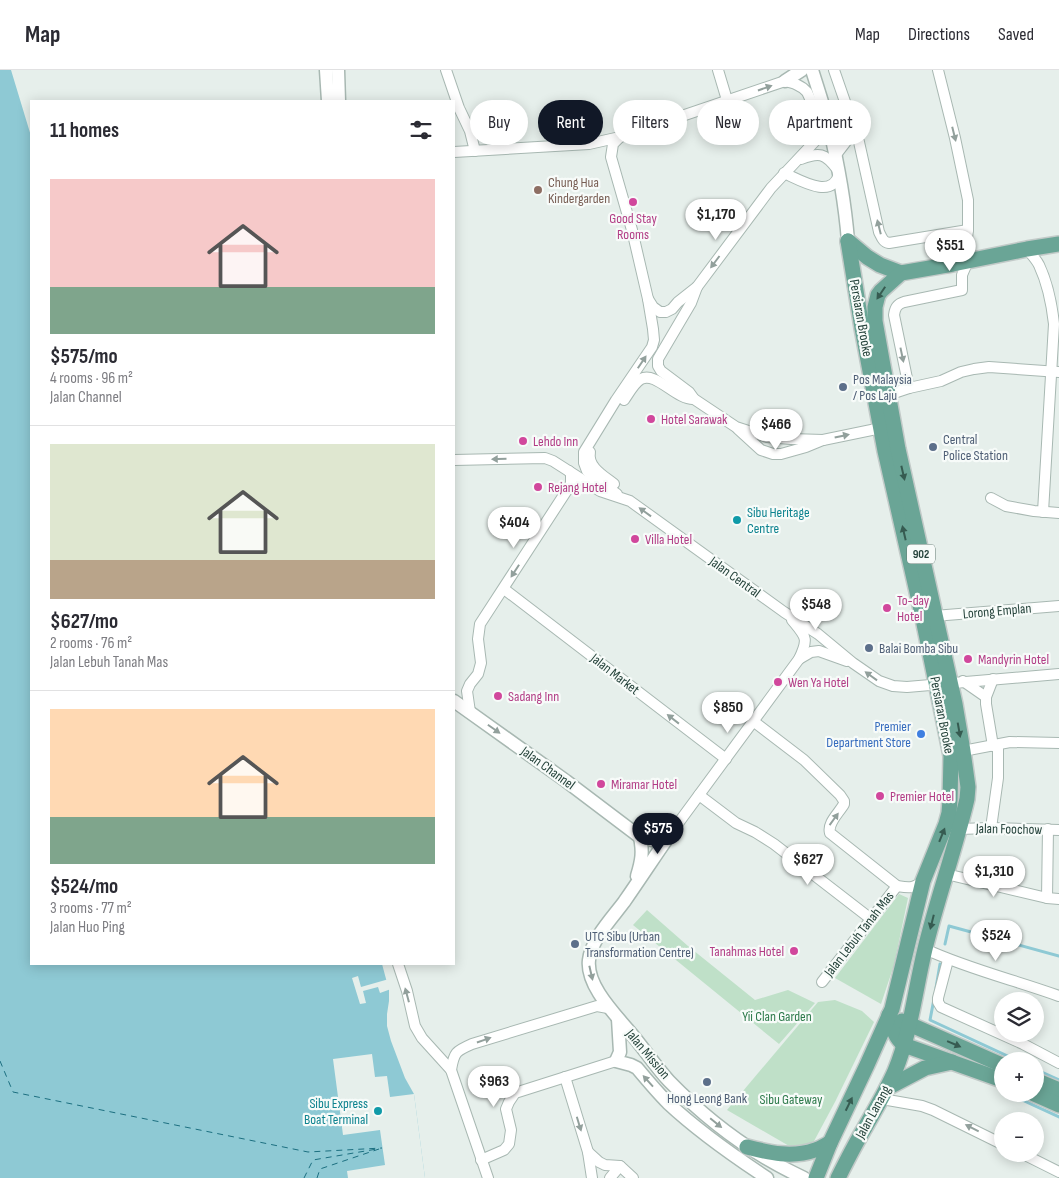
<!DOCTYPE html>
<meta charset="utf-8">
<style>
body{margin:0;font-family:"Sofia Sans Condensed",sans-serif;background:#f2f2f3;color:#2b2b33;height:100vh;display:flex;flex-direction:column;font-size:19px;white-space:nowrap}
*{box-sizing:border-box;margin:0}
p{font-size:16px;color:#7c7c81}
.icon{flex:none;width:28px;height:28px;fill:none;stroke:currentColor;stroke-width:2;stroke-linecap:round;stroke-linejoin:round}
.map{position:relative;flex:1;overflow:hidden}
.side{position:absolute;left:30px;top:30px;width:425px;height:865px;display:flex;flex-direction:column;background:#fff;border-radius:0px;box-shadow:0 2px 12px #0003}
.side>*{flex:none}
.banner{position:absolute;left:470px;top:30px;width:475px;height:45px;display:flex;gap:10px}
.buttons{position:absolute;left:994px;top:922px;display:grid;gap:10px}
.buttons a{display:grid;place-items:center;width:50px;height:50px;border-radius:50%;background:#fff;box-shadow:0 2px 12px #0003;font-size:25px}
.price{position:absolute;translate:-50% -42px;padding:0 11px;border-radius:18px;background:#fff;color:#222;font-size:16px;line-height:32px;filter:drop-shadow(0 1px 2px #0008)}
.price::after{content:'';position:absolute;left:50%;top:30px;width:15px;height:11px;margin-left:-8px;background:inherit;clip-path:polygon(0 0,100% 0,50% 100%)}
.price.selected{background:#111827;color:#fff}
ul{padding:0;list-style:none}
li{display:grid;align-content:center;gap:10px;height:265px;padding:0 20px}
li+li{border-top:1px solid #e1e1e2}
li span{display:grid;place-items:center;height:155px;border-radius:0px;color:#555}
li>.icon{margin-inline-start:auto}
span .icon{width:90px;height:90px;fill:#fffc;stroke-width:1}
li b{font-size:21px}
h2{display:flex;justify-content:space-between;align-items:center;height:60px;padding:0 20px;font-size:21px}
.pill{padding:0 18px;border-radius:22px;background:#fff;box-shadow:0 2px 12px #0003;font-size:18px;line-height:45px}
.pill.selected{background:#111827;color:#fff}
header{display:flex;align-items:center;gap:30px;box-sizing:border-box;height:70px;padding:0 25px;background:#fff;border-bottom:1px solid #e1e1e2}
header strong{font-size:24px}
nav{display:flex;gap:28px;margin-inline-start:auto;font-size:18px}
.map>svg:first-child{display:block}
</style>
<header>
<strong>Map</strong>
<nav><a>Map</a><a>Directions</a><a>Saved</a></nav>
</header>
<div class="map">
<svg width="1059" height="1108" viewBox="0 0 1059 1108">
<rect width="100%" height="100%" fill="#e6efeb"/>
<g fill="#bfe0c8">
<path d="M899,824L908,828L894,895L881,934L835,908Z"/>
<path d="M647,840L688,876L755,930L788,920L815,933L779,974L633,855Z"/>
<path d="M835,930L862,941L874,952L835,1032L813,1073L796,1080L727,1040L818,932Z"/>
</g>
<path fill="#8ec9d4" d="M0,0H11L31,66V894H382L389,920V931L387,944V956L391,971L405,1008L414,1024L425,1108H0Z"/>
<g fill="#e6efeb">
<path d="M358,906L361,917L389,909L391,919L380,923L378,917L363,921L366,933L360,934L352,908Z"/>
<path d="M372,984L375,1007L387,1006L390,1027L414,1024L425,1108H348L347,1101L385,1095L380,1060L343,1065L333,989Z"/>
</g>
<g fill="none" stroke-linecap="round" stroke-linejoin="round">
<g stroke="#8ec9d4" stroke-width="3">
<path d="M945,874L949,856L1059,886"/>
<path d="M936,918L940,894"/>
<path d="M934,929L930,950L1018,991"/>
<path d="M1035,999L1059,1010"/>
<path d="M1009,1024L1059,1047"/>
</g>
<g stroke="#1c6f80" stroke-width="1" stroke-dasharray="6 5" stroke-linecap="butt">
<path d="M0,991L13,1022L308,1082L382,1078"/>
<path d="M304,1108L313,1090L377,1079"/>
<path d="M317,1108L320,1099L379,1079"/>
</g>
<defs>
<g id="minor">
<path d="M446,0L459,38L470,61L475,81"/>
<path d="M718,0L727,30"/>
<path d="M834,0L859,72L879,162C882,168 883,172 889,173L968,160"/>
<path d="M938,0L955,68L968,130V160L966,176L953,194"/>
<path d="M454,82L589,74L620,67L785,11C793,13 801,15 807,22L822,55L821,63L818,68L771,118L697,217L678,232L672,239L666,242H660L653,237L648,229"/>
<path d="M835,86L855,60"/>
<path d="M801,89C819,82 825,83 837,99"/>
<path d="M784,103C800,110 832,130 839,104"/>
<path d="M1027,179C1031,184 1036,189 1039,195C1047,212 1052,236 1054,254L1043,442"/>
<path d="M697,217L691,233L658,289V296L661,301L689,322L694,329L736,357L767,367L791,369L823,370"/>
<path d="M909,318L894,245C895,238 897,234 904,232L962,220V205L968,191"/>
<path d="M888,325L909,318L941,311L961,302L974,299L989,297L1059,302"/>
<path d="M624,330C629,323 634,313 641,309C656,301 676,330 694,329"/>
<path d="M738,359L761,380L773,384H781L806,377L823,370L886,357"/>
<path d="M590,382C587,397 604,406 614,414"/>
<path d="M454,390L545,388L553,391L600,421L630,431L784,542L818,564L853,593L879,611L893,616L907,617L1059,604"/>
<path d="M617,424L595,408L587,401L584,393V382L616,330L652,277L654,270L653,259L648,229L632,160L611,87L613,74L620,67"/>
<path d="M991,428L1006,436L1034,441L1059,443"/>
<path d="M504,519L726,689"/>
<path d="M934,546L1059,536"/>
<path d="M799,589L811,582L819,581L847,591"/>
<path d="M993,609L986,627V634L993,676"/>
<path d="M963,611L986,627"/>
<path d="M470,642L467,621L470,614L478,604L481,593L478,569L480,554L571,414V404L569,401"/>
<path d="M753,651L804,690L840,725L844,731V734C839,743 827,753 830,763L897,816C909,818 912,819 923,811"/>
<path d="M963,681L1010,672L1059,673"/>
<path d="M699,725L736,753L755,762L774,774L871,849"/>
<path d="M991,758L998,708V675"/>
<path d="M959,759L991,758L1059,760"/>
<path d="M671,763L799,589C809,568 806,567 792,550"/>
<path d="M946,804L1047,828L1059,829"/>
<path d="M1047,828L1048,759"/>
<path d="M925,879C968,899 1015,910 1059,926"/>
<path d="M948,890L938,928V932L941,937L1023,974L1059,993"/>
<path d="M398,894L407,921L415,956L422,968L451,1000L488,1108"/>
<path d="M822,912L897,816"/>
<path d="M451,1000C454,982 456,981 472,974L597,936L608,938"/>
<path d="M565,1007L588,1082L592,1108"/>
<path d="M882,1029L922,1036L933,1040L1002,1074"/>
<path d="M588,1082L599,1092L605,1095L620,1096L633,1108"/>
<path d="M1023,1084L1059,1102"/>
<path d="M481,1090L504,1080L509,1074L511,1060L506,1039L509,1032L515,1023L616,991"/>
<path d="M610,1108L620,1096"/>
</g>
<g id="tertiary">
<path d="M326,0L328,31"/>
<path d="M338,0L339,31"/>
<path d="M812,0C818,19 824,37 829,56C838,94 845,133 848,171"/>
<path d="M785,11L802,0"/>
<path d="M454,631L566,711L640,767L656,771L662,770L670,764"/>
<path d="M671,763C655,786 640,809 624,832C612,848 591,870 589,890C586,915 614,943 629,961C643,977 655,996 669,1011C708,1051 753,1085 804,1108"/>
<path d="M637,806C642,790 643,782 640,767"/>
<path d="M618,949L620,982L616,991L631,995L637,998C647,1010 657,1022 668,1033C698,1061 732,1085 767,1108"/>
</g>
<g id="primary">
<path d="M848,171L867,187L880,195L901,203"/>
<path d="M889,945C893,958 894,966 904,975L1002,1010"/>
<path d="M902,951L1002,995"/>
<path d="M1035,1010L1059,1020"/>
<path d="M887,1018L925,998L952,992"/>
<path d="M1034,1024L1059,1035"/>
<path d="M747,1077C770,1083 792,1088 815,1080C820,1079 825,1075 830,1073"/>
<path d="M816,1108L830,1073L867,995L892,939L923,811L946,754L949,743L950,730L951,686L922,544L885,381L862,258L848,171"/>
<path d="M838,1108C846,1092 854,1076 863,1061C874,1041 886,1022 895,1001C911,962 915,920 925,879C937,829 955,780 967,729L968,717L963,681L955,634L898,379L875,251V237L878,225L881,221L901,203L953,194L1027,179L1059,174"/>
</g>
</defs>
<use href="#minor" stroke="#a8b8b2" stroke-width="12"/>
<use href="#tertiary" stroke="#a8b8b2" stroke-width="15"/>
<use href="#primary" stroke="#c2cac8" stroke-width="18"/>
<use href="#minor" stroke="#fff" stroke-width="10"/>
<use href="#tertiary" stroke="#fff" stroke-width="12"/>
<use href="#primary" stroke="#6aa596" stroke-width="15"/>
</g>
<defs><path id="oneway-solid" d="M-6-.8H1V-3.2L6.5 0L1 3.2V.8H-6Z" transform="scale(1.25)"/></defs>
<g fill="#92a09c">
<use href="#oneway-solid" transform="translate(765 18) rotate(-19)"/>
<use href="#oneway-solid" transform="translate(954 64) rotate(76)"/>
<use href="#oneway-solid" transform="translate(879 157) rotate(-104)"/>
<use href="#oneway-solid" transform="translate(715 192) rotate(127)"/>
<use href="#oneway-solid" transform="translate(902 285) rotate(78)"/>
<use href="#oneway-solid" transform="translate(642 292) rotate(-56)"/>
<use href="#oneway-solid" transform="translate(842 366) rotate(-12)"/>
<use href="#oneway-solid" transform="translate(499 389) rotate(179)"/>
<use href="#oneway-solid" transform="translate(645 442) rotate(-144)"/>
<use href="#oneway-solid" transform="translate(515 501) rotate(123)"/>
<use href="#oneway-solid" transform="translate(871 606) rotate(-144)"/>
<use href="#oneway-solid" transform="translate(673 649) rotate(-142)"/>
<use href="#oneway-solid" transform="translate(494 659) rotate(35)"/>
<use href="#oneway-solid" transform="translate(834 749) rotate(-54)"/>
<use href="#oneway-solid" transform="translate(591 903) rotate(77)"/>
<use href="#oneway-solid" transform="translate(407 925) rotate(-105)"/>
<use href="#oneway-solid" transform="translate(484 970) rotate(-19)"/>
<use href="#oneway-solid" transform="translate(648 1011) rotate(-132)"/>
<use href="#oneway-solid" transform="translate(716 1053) rotate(39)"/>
<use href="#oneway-solid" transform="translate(579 1054) rotate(73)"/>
<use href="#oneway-solid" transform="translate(972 1058) rotate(-153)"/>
</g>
<g fill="#365b51">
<use href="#oneway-solid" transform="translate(881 223) rotate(124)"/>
<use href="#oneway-solid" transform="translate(903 403) rotate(77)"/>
<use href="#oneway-solid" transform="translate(904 463) rotate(-103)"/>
<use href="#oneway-solid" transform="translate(959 660) rotate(80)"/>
<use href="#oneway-solid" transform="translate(942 765) rotate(-68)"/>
<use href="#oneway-solid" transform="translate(932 852) rotate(104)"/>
<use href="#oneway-solid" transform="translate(954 974) rotate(23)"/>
<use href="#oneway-solid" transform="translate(849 1034) rotate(-64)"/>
</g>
<circle fill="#8d6e63" stroke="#f7fbf9" stroke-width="2" cx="538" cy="120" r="5"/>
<g fill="#d1479c" stroke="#f7fbf9" stroke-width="2">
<circle cx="633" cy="132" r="5"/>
<circle cx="651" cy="349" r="5"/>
<circle cx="523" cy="371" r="5"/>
<circle cx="538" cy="417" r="5"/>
<circle cx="635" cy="469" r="5"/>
<circle cx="887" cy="538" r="5"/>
<circle cx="968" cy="589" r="5"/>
<circle cx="778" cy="612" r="5"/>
<circle cx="498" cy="626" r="5"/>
<circle cx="601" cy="714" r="5"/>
<circle cx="880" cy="726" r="5"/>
<circle cx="794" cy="881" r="5"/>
</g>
<g fill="#5c6f8a" stroke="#f7fbf9" stroke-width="2">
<circle cx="843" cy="317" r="5"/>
<circle cx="933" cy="377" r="5"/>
<circle cx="869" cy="578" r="5"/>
<circle cx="575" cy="874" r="5"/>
<circle cx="707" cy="1012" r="5"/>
</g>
<g fill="#0f9aa8" stroke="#f7fbf9" stroke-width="2">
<circle cx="737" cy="450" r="5"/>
<circle cx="378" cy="1041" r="5"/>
</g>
<circle fill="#3f7fe0" stroke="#f7fbf9" stroke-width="2" cx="921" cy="664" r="5"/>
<g text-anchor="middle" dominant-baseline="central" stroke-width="4.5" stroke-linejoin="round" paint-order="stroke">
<rect fill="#f7fbf9" stroke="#637a73" stroke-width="1" x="907" y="474.5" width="28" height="19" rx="4"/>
<g font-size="12" font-weight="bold" fill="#24423a">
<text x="921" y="484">902</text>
</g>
<g font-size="14" fill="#785e54" stroke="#f7fbf9" text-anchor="start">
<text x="548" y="112">Chung Hua<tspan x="548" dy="16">Kindergarden</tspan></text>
</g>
<g font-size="14" fill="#b23c85" stroke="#f7fbf9" text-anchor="start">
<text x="633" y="148" text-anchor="middle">Good Stay<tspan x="633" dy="16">Rooms</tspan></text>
<text x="661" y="349">Hotel Sarawak</text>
<text x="533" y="371">Lehdo Inn</text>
<text x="548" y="417">Rejang Hotel</text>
<text x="645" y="469">Villa Hotel</text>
<text x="897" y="530">To-day<tspan x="897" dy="16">Hotel</tspan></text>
<text x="978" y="589">Mandyrin Hotel</text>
<text x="788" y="612">Wen Ya Hotel</text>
<text x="508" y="626">Sadang Inn</text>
<text x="611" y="714">Miramar Hotel</text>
<text x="890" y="726">Premier Hotel</text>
<text x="784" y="881" text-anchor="end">Tanahmas Hotel</text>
</g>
<g font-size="14" fill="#24423a" stroke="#f7fbf9">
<text transform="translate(861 248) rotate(80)">Persiaran Brooke</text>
<text transform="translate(735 507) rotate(36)">Jalan Central</text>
<text transform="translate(997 541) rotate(-5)">Lorong Emplan</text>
<text transform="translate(615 604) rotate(38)">Jalan Market</text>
<text transform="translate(942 645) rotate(79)">Persiaran Brooke</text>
<text transform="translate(548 698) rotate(36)">Jalan Channel</text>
<text transform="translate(1009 759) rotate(1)">Jalan Foochow</text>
<text transform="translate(859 864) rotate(-52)">Jalan Lebuh Tanah Mas</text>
<text transform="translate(648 984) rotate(50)">Jalan Mission</text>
<text transform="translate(873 1042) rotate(-61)">Jalan Lanang</text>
</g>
<g font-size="14" fill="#4e5e75" stroke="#f7fbf9" text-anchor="start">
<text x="853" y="309">Pos Malaysia<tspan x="853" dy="16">/ Pos Laju</tspan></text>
<text x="943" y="369">Central<tspan x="943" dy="16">Police Station</tspan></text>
<text x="879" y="578">Balai Bomba Sibu</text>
<text x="585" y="866">UTC Sibu (Urban<tspan x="585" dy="16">Transformation Centre)</tspan></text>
<text x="707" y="1028" text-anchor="middle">Hong Leong Bank</text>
</g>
<g font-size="14" fill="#0d838f" stroke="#f7fbf9" text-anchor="start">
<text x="747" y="442">Sibu Heritage<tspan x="747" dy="16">Centre</tspan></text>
<text x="368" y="1033" text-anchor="end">Sibu Express<tspan x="368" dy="16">Boat Terminal</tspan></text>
</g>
<g font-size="14" fill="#366cbe" stroke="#f7fbf9" text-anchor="end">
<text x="911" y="656">Premier<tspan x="911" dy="16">Department Store</tspan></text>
</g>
<g font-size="14" fill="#2d7a4b" stroke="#f7fbf9">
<text x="777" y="946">Yii Clan Garden</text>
<text x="791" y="1029">Sibu Gateway</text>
</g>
</g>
</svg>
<div class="buttons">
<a><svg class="icon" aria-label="layers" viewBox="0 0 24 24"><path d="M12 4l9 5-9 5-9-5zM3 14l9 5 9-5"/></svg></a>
<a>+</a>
<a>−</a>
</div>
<b class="price" style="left:716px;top:171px">$1,170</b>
<b class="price" style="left:950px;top:202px">$551</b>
<b class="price" style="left:776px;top:381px">$466</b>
<b class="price" style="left:514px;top:479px">$404</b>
<b class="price" style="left:816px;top:561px">$548</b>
<b class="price" style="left:728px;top:664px">$850</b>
<b class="price selected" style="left:658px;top:785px">$575</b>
<b class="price" style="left:808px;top:816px">$627</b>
<b class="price" style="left:994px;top:828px">$1,310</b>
<b class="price" style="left:996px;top:892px">$524</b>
<b class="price" style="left:494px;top:1038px">$963</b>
<div class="banner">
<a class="pill">Buy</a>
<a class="pill selected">Rent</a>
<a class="pill">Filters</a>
<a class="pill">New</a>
<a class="pill">Apartment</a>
</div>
<section class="side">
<h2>11 homes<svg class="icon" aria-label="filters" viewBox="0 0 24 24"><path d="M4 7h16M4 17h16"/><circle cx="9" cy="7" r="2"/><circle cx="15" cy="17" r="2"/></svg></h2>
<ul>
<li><span style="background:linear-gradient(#f6c9c9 70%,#7fa58c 0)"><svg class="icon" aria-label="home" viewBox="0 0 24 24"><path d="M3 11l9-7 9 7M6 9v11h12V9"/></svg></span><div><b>$575/mo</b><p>4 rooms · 96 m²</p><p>Jalan Channel</p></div></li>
<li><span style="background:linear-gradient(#dfe7d0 75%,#b9a48a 0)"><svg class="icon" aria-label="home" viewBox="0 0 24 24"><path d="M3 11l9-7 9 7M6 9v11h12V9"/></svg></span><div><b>$627/mo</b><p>2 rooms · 76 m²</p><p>Jalan Lebuh Tanah Mas</p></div></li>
<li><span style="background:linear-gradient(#ffd9b3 70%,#7fa58c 0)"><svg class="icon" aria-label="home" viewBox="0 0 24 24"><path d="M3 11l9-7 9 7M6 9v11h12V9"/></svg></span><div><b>$524/mo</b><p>3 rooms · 77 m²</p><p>Jalan Huo Ping</p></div></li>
</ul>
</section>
</div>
